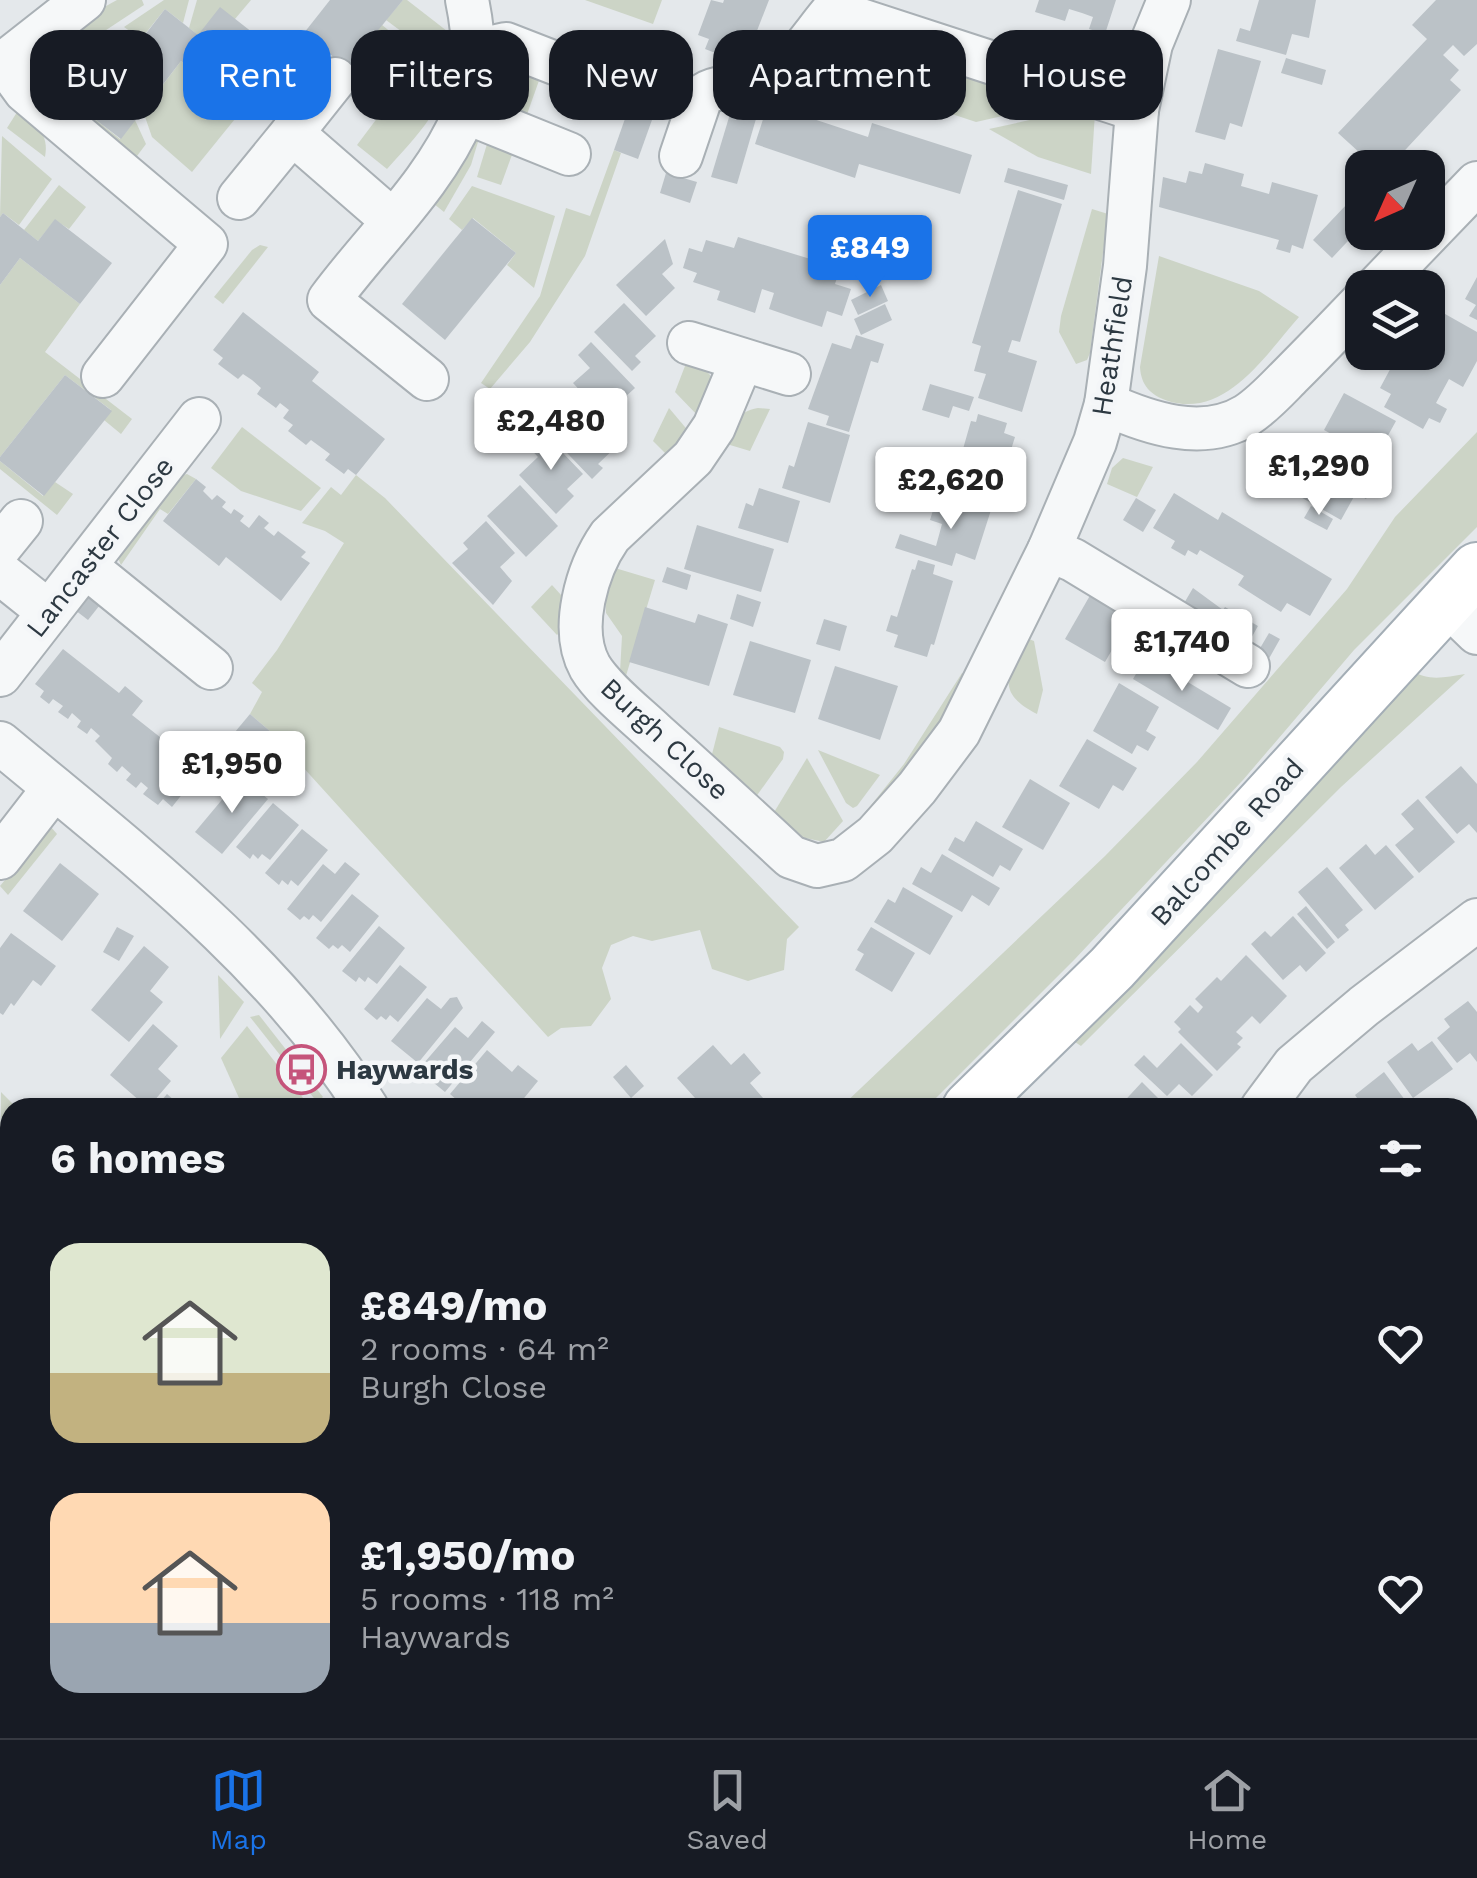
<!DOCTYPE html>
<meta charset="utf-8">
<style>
body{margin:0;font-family:"Work Sans",sans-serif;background:#20242c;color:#f1f3f6;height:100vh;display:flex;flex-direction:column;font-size:38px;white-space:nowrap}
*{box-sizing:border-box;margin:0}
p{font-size:32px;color:#9ea1a6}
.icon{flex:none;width:55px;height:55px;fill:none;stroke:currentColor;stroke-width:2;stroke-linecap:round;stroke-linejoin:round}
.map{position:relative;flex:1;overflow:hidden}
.side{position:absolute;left:0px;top:1098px;width:1478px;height:642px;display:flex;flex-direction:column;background:#171b24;border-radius:30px 30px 0 0;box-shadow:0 2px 8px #0004}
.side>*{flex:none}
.guide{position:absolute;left:30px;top:30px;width:1418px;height:90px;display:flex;gap:20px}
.needle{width:65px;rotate:225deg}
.controls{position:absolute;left:1345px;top:150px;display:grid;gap:20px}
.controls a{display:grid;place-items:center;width:100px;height:100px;border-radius:20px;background:#171b24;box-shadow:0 2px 8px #0004;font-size:50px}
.price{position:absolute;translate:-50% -85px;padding:0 22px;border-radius:10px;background:#fff;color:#222;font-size:32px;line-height:65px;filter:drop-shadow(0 2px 5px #0008)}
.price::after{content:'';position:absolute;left:50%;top:60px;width:30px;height:22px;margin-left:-15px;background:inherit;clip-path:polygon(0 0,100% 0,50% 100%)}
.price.selected{background:#1a73e8;color:#fff}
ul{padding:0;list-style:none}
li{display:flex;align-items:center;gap:30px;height:250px;padding:0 50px}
li span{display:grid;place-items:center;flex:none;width:280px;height:200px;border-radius:30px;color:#555}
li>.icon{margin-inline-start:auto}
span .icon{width:120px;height:120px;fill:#fffc;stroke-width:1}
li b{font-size:42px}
h2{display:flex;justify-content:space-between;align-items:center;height:120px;padding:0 50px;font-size:42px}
.chip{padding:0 35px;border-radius:30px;background:#171b24;box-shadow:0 2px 8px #0004;font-size:35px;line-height:90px}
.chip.selected{background:#1a73e8;color:#fff}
.menu{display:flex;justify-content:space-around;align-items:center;height:140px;border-top:2px solid #363941;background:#171b24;font-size:28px;color:#9ea1a6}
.menu a{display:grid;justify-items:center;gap:5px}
.menu .selected{color:#1a73e8}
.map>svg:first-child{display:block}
</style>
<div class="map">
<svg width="1477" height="1738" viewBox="0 0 1477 1738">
<rect width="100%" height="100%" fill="#e4e8eb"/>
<g fill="#ccd4c6">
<path d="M117,0H142L144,5L44,71C51,36 88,16 117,0Z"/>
<path d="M164,0H189L183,23L165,9L141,39L124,27Z"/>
<path d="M197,0H251L235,19L198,35L189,28Z"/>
<path d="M403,0H407L447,31L425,49L386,20Z"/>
<path d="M585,0H662L653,24Z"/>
<path d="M382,25L418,54L391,79L358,54Z"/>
<path d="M450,38C455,98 425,127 387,169L357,145L387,105L382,98Z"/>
<path d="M894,48L1059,103L976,122L846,79L863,57Z"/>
<path d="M181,61L243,109L192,172L152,137L143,111Z"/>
<path d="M512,64L541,75L525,120L497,110Z"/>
<path d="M66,66L90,85L76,104L120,139L135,120L146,144L131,164L54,89L55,80Z"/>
<path d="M19,109C35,123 50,134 45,157L7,128Z"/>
<path d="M1080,109L1095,113L1091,174L1038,157L989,129Z"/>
<path d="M491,131L517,141L501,185L477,177Z"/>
<path d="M481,132L471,165L444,212L423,195Z"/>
<path d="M2,136L52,179L19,225L3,213L0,217Z"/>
<path d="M614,150L621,153L585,256L530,342L490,389L481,383L540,296L566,208L590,216Z"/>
<path d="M59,185L86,207L69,229L55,220L38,241L24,230Z"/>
<path d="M472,186L555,216L534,288L507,265L516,253L473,218L462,230L449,219Z"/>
<path d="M1092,209L1108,214L1090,353L1087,360L1076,364L1059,332L1061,316Z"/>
<path d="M260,245L268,247L223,304L214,297L252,250Z"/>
<path d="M1159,256L1259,291L1299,317C1266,354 1226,419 1168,401C1150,395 1141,385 1140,367Z"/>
<path d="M20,258L80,304L45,352L132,419L121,434L104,420L111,410L65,375L0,457V285Z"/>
<path d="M690,353L710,375L715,387L700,418L675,392Z"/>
<path d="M669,408L690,433L670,458L653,441Z"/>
<path d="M758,408L770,409L750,451L720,442C731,424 737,412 758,408Z"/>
<path d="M242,427L321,488L301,511L241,491L211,468Z"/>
<path d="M1477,432V527L1354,650L1243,780L1074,960L927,1107H841L1105,856L1197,762L1347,589L1395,517Z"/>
<path d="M1123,458L1153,467L1137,497L1107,484L1112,468Z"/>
<path d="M0,461L43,496L55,482L73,494L57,515L0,469Z"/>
<path d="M187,474L196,479L168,514L160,509L121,565L117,556L179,476Z"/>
<path d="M356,475L385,498L799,927L787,939L784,970L748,981L712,969L700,930L652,941L633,936L611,945L602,968L611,999L591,1026L561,1028L548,1037L271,732L250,714L262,692L252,683L277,650L344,543L325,531L302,523L331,487L341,495Z"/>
<path d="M615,568L655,580L625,679L620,672L622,636L606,613L605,596Z"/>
<path d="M552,585L571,606L567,626L557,635L531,607Z"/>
<path d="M1026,638L1034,641L1043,690L1037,714C994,692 1008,674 1026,638Z"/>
<path d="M1411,670C1429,682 1445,677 1465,674L1341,787L1081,1046L1069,1038Z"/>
<path d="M962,673L968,677L917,755L862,824L860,819L904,764Z"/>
<path d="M719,727L780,747L784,752L783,759L753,801L710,762Z"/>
<path d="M818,750L880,775L857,806L853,808L846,803Z"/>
<path d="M807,758L843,821L824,842L796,836L773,814Z"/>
<path d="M50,826L57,834L8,895L0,886Z"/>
<path d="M218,975L244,1002L220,1039Z"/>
<path d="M259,1015L323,1097L317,1102L250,1017Z"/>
<path d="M247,1026L310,1107H243L221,1058Z"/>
<path d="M1,1092L16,1107L10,1108V1192L0,1181Z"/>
<path d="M119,1730H235L224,1738H112Z"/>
<path d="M330,1730H531V1738H320Z"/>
</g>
<g fill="#bbc2c7">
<path d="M330,0H403L347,68L304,33Z"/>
<path d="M711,0L723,3L724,0H769L744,64L705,49L709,39L698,35Z"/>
<path d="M1039,0H1116L1105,34L1089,29L1093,17L1082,13L1069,9L1065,21L1035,12Z"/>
<path d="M1259,0H1316L1309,38L1292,34L1286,55L1236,41L1240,28L1250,31Z"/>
<path d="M1436,0H1477V44L1464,56L1453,45L1443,55L1459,70L1450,80L1461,90L1394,162L1383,152L1371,163L1338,133L1427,39L1412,25Z"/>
<path d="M220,7L284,57L243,109L181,61L121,139L75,104L124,41L134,49L165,9L198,35Z"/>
<path d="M1218,49L1261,61L1242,127L1230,123L1225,140L1195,132Z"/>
<path d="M647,56L672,64L638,159L614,150Z"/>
<path d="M1286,58L1326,70L1322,85L1281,73Z"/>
<path d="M733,104L758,112L737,184L711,177Z"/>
<path d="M768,104L868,137L872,123L972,155L960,194L859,164L855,178L755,144Z"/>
<path d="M1205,163L1244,174L1241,186L1269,194L1272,182L1318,195L1303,249L1292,245L1290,253L1276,249L1279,240L1159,207L1163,177L1186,183L1189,171L1202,174Z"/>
<path d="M1008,168L1068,185L1064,200L1004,182Z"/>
<path d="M666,173L697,182L690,203L660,193Z"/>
<path d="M1018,190L1062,204L1020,342L1012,340L1008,352L1037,361L1022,412L978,398L986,374L974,371L981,346L972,343Z"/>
<path d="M1347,204L1362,219V226L1332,258L1313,240Z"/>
<path d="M3,213L38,241L55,219L112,263L80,304L20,258L0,285V217Z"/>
<path d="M472,218L516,253L445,340L402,304Z"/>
<path d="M738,237L840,268L835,284L851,289L842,316L827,311L822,327L795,318L769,309L774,293L762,289L755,313L717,300L720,291L693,282L697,273L683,268L689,248L702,252L706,240L734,248Z"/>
<path d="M665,239L673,264L662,274L675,288L646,316L616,285Z"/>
<path d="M1477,277V320L1469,316L1476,305L1465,299Z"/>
<path d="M881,285L888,301L858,315L851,300Z"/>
<path d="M624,303L656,336L635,356L641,362L632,371L594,332Z"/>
<path d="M885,304L892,320L861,335L854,319Z"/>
<path d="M1438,310L1477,332V361L1463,387L1449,379L1436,403L1447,409L1440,423L1429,418L1423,429L1384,407L1391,394L1380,388L1394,362L1406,368L1414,352H1428V329Z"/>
<path d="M243,312L319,372L312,381L385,439L356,475L348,469L344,474L325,460L330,454L311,440L306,445L288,431L293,425L283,418L289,410L280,403L276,408L257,394L261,388L252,380L243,374L238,379L218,364L223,358L213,350Z"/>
<path d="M856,335L884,344L878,363L871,361L849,432L826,425L829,416L808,409L832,343L851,349Z"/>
<path d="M591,342L635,388L613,408L619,414L610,423L573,383L590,368L578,355Z"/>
<path d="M65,375L112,411L44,496L0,461V457Z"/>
<path d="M930,384L974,397L969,411L953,406L949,418L922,410Z"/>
<path d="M1344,393L1396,421L1364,479L1374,485L1366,499L1356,493L1341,520L1290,491L1312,452L1323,458L1335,436L1324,430Z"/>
<path d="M580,402L619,444L598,464L603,468L592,479L547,432Z"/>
<path d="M978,414L1007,423L1004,433L1015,437L999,488L945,472L940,463L945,454L961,456L971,421L976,422Z"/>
<path d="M808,422L850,435L830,503L782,488L789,465L794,467Z"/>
<path d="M542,431L583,474L567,489L574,496L556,514L519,475L538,457L527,445Z"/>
<path d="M902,472L932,481L928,495L898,485Z"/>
<path d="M196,479L206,487L203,491L212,500L217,495L226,502L222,507L231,514L234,509L244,516L240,521L249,528L259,515L269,523L264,528L274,536L278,531L306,552L301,557L310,563L281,601L226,557L219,566L163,521Z"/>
<path d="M520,485L558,526L526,557L487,516Z"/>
<path d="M759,488L800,501L788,543L738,528L746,503L753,506Z"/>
<path d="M1174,493L1218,520L1222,512L1332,579L1310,616L1287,603L1281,612L1260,599L1238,585L1244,576L1200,550L1197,555L1188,550L1185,556L1171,548L1175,541L1153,528Z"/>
<path d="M938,494L991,510L975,560L956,553L952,566L895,548L900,534L936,546L942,524L930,520Z"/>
<path d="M1136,498L1156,510L1143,532L1123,520Z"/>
<path d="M1311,506L1333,519L1327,530L1304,518Z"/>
<path d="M486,521L515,553L500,567L512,581L493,605L452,563L468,549L463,543Z"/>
<path d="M697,525L774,549L761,592L684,569Z"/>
<path d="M918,560L935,565L933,574L953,581L934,645L931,644L927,657L894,647L898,635L886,631L891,615L897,617L912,569L915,570Z"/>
<path d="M667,567L691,575L687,590L662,582Z"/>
<path d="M94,586L107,596L88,620L75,610Z"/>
<path d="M1193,588L1223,610L1225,607L1258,626L1245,649L1180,610Z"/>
<path d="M1092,592L1132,615L1105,662L1065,639Z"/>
<path d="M737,594L761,602L753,627L730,619Z"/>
<path d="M645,607L695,623L698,614L728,624L709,686L629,662Z"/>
<path d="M824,619L847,626L840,651L816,644Z"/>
<path d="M1269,633L1280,639L1267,662L1256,655Z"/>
<path d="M750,641L811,660L795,713L733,695Z"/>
<path d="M63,649L119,693L125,686L143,701L132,715L170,745L175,738L206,764L172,807L163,799L158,805L143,794L148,788L141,782L136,788L126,780L131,774L122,766L117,772L108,764L112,758L95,741L100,736L91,728L87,734L77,727L81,721L72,713L68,719L58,712L63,706L53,699L49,704L40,697L44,691L35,684Z"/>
<path d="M1146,657L1231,708L1218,730L1133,679Z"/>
<path d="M835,666L898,686L880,740L818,719Z"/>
<path d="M1119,683L1159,707L1146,731L1156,737L1148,751L1137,745L1132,754L1093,731Z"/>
<path d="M250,714L271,732L256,749L235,732Z"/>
<path d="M1087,739L1137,768L1123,791L1113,785L1099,809L1059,786Z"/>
<path d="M1461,766L1477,784V833L1469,824L1457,834L1425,797Z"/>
<path d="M241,777L268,799L222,854L195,832Z"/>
<path d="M1030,779L1070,803L1043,850L1002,827Z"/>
<path d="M1418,799L1455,842L1419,873L1395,845L1414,829L1401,814Z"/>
<path d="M273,803L299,825L270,860L262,854L258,859L253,854L250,859L236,847Z"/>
<path d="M976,821L1023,849L1010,871L1000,865L993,877L948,850L955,837L964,842Z"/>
<path d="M302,829L328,850L298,886L291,880L288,885L282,880L279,885L265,873Z"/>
<path d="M1366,844L1375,855L1386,845L1414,877L1375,910L1339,868Z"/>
<path d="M942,854L1000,888L989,906L972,895L962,912L912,884L921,867L931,873Z"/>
<path d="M345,862L360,874L321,922L313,915L309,920L304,916L300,920L287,909L323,864L335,874Z"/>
<path d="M60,863L99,894L62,941L23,911Z"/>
<path d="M1327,867L1363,910L1345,925L1349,930L1338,939L1298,892Z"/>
<path d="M903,887L953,916L930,955L874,922L888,899L895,903Z"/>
<path d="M352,894L379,916L350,952L342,945L338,949L333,945L329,949L316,938Z"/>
<path d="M1306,906L1335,942L1327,949L1297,914Z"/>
<path d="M1293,916L1326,953L1306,972L1300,965L1283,980L1251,944L1265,931L1271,937Z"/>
<path d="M379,926L405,948L377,984L368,977L365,982L359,977L356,982L342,971Z"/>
<path d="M117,927L134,936L119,961L103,952Z"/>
<path d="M871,927L915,953L892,992L855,970L864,954L857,950Z"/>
<path d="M11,933L56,966L41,986L33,980L14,1006L11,1003L3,1015L0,1013V948Z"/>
<path d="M144,946L169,967L150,991L163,1002L129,1042L91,1010Z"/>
<path d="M1246,955L1287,996L1260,1024L1252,1016L1236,1032L1243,1038L1237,1044L1241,1047L1217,1071L1178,1032L1181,1029L1174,1022L1190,1005L1198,1013L1203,1007L1195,999L1217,977L1221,981Z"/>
<path d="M400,965L427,987L398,1022L390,1015L386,1020L381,1016L377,1020L364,1009Z"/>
<path d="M457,997L463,1008L418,1063L391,1041L427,998L441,1009L450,998Z"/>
<path d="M1468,1001L1477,1012V1062L1470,1053L1457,1063L1437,1038L1450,1027L1444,1019Z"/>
<path d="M482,1021L495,1032L445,1092L418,1070L455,1027L468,1038Z"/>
<path d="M153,1024L178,1046L158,1069L171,1081L148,1108L110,1075Z"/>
<path d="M1432,1041L1453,1069L1413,1098L1387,1062L1412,1043L1418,1051Z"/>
<path d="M1181,1043L1213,1075L1192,1096L1179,1084L1167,1096L1134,1065L1144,1055L1157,1068Z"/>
<path d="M713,1045L731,1065L744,1053L761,1073L750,1083L763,1098L753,1108H704L677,1078Z"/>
<path d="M487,1050L512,1072L518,1065L538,1081L516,1108H498L489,1101L484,1108H466L450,1094Z"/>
<path d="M626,1065L644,1086L631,1098L613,1077Z"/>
<path d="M1384,1072L1411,1108H1364L1355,1095Z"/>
<path d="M1142,1082L1168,1108H1118Z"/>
<path d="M167,1094L183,1108H155Z"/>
<path d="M3,1216L10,1229V1277L0,1282V1218Z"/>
<path d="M1468,1239L1477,1246V1295L1468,1287Z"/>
<path d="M3,1380L10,1384V1431L0,1426V1386Z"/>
<path d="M0,1518L10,1526V1595L0,1587Z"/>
<path d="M1468,1518L1477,1532V1614L1468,1599Z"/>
<path d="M10,1718V1730H47L48,1738H1L0,1719Z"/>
<path d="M752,1730H812L814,1738H775L774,1734L762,1737Z"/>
<path d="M962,1730H1010L1000,1734L1001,1738H965Z"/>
<path d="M1105,1730H1151L1152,1738H1105Z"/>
<path d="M1342,1730H1376L1360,1738H1346Z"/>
</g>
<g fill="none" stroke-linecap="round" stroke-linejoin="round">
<defs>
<g id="minor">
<path d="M474,51L506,44L596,79"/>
<path d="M4,62L25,91L206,244L103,376"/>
<path d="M0,66L84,0"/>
<path d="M465,112L569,154"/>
<path d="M292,133L335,79"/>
<path d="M681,156L701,97C719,80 748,94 769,81C794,66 814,33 833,11L1137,110"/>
<path d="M239,198L292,133L392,220"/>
<path d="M1376,288L1477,183"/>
<path d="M689,343L789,374"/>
<path d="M742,360L714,427L693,458L610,536C587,569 569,629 590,667C603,689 636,715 655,733C701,774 746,815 791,857L817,866L843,860L875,835L917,788L959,732L1049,550L1095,442L1106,404L1125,266L1137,110L1151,44L1169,0"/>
<path d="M427,379L329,300C373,240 435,184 464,114C478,83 474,33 467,0"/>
<path d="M1106,404C1148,423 1203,442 1247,415C1264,404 1278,388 1292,374C1316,350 1339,326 1362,302"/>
<path d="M0,547L21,521"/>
<path d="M1049,550L1073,560L1248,666"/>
<path d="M85,566L211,668"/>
<path d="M0,573L49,612"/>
<path d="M1446,603L1477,633"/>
<path d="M0,675L199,419"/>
<path d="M0,743C131,852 275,961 367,1108"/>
<path d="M0,858L54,788"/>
<path d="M1262,1108L1294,1065L1364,1006L1477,920"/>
<path d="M0,1354L10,1342"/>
<path d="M1470,1442L1477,1430"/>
<path d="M0,1477L10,1485"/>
<path d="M0,1681L10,1668"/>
<path d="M877,1730V1738"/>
</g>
<g id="major">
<path d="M969,1108L1112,968L1477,569"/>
<path d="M264,1738L274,1730"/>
</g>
</defs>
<use href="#minor" stroke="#a9b0b5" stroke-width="46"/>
<use href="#major" stroke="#a4aeb6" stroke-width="56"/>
<use href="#minor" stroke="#f6f8f9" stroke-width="42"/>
<use href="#major" stroke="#fff" stroke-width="52"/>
</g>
<defs>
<symbol id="bus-ring" viewBox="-11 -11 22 22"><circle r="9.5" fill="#f4f6f8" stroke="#c5547b" stroke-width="1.5"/><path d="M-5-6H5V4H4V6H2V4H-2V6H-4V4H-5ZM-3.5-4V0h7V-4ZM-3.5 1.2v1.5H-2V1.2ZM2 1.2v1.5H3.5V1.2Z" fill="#c5547b"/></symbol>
</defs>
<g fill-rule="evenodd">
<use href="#bus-ring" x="274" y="1042" width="55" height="55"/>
</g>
<g text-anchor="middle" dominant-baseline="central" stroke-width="9" stroke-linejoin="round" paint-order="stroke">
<g font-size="28" fill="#2d3942" stroke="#f4f6f8">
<text transform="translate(1112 346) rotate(-81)">Heathfield</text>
<text transform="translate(100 547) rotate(-52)">Lancaster Close</text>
<text transform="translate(665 739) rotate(43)">Burgh Close</text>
<text transform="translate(1227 842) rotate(-48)">Balcombe Road</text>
</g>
<g font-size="28" font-weight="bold" fill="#2d3942" stroke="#f4f6f8" text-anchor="start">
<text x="336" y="1069">Haywards</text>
</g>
</g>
</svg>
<div class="controls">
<a><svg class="needle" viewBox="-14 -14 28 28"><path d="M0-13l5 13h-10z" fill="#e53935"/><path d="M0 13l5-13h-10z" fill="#9ea1a6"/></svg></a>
<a><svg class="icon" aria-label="layers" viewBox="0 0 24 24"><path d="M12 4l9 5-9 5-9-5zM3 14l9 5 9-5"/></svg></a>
</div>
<b class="price selected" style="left:870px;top:300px">£849</b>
<b class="price" style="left:551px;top:473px">£2,480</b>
<b class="price" style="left:1319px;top:518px">£1,290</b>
<b class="price" style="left:951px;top:532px">£2,620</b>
<b class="price" style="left:1182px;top:694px">£1,740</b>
<b class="price" style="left:232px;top:816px">£1,950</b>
<div class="guide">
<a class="chip">Buy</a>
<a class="chip selected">Rent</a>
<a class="chip">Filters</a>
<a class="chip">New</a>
<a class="chip">Apartment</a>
<a class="chip">House</a>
</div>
<section class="side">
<h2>6 homes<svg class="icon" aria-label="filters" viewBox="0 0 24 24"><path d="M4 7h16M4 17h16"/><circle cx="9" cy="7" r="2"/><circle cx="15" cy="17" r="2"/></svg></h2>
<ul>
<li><span style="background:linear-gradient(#dfe7d0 65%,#c2b280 0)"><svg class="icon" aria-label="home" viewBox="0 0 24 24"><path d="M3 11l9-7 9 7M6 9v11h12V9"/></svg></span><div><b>£849/mo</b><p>2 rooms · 64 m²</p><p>Burgh Close</p></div><svg class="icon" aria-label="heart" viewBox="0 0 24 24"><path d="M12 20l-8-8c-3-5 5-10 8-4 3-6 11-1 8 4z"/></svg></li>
<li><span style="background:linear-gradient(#ffd9b3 65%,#9aa5b1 0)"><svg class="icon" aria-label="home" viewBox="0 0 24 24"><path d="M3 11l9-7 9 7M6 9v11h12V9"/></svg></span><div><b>£1,950/mo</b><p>5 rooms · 118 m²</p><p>Haywards</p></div><svg class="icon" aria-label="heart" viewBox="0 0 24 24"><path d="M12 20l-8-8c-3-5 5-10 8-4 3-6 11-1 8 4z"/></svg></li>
</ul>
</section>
</div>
<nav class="menu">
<a class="selected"><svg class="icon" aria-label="map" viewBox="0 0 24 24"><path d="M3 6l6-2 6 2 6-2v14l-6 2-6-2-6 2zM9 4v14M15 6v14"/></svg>Map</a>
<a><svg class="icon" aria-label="saved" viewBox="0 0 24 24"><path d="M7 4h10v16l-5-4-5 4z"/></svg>Saved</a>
<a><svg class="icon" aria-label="home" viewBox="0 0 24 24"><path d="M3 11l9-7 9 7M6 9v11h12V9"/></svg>Home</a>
</nav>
